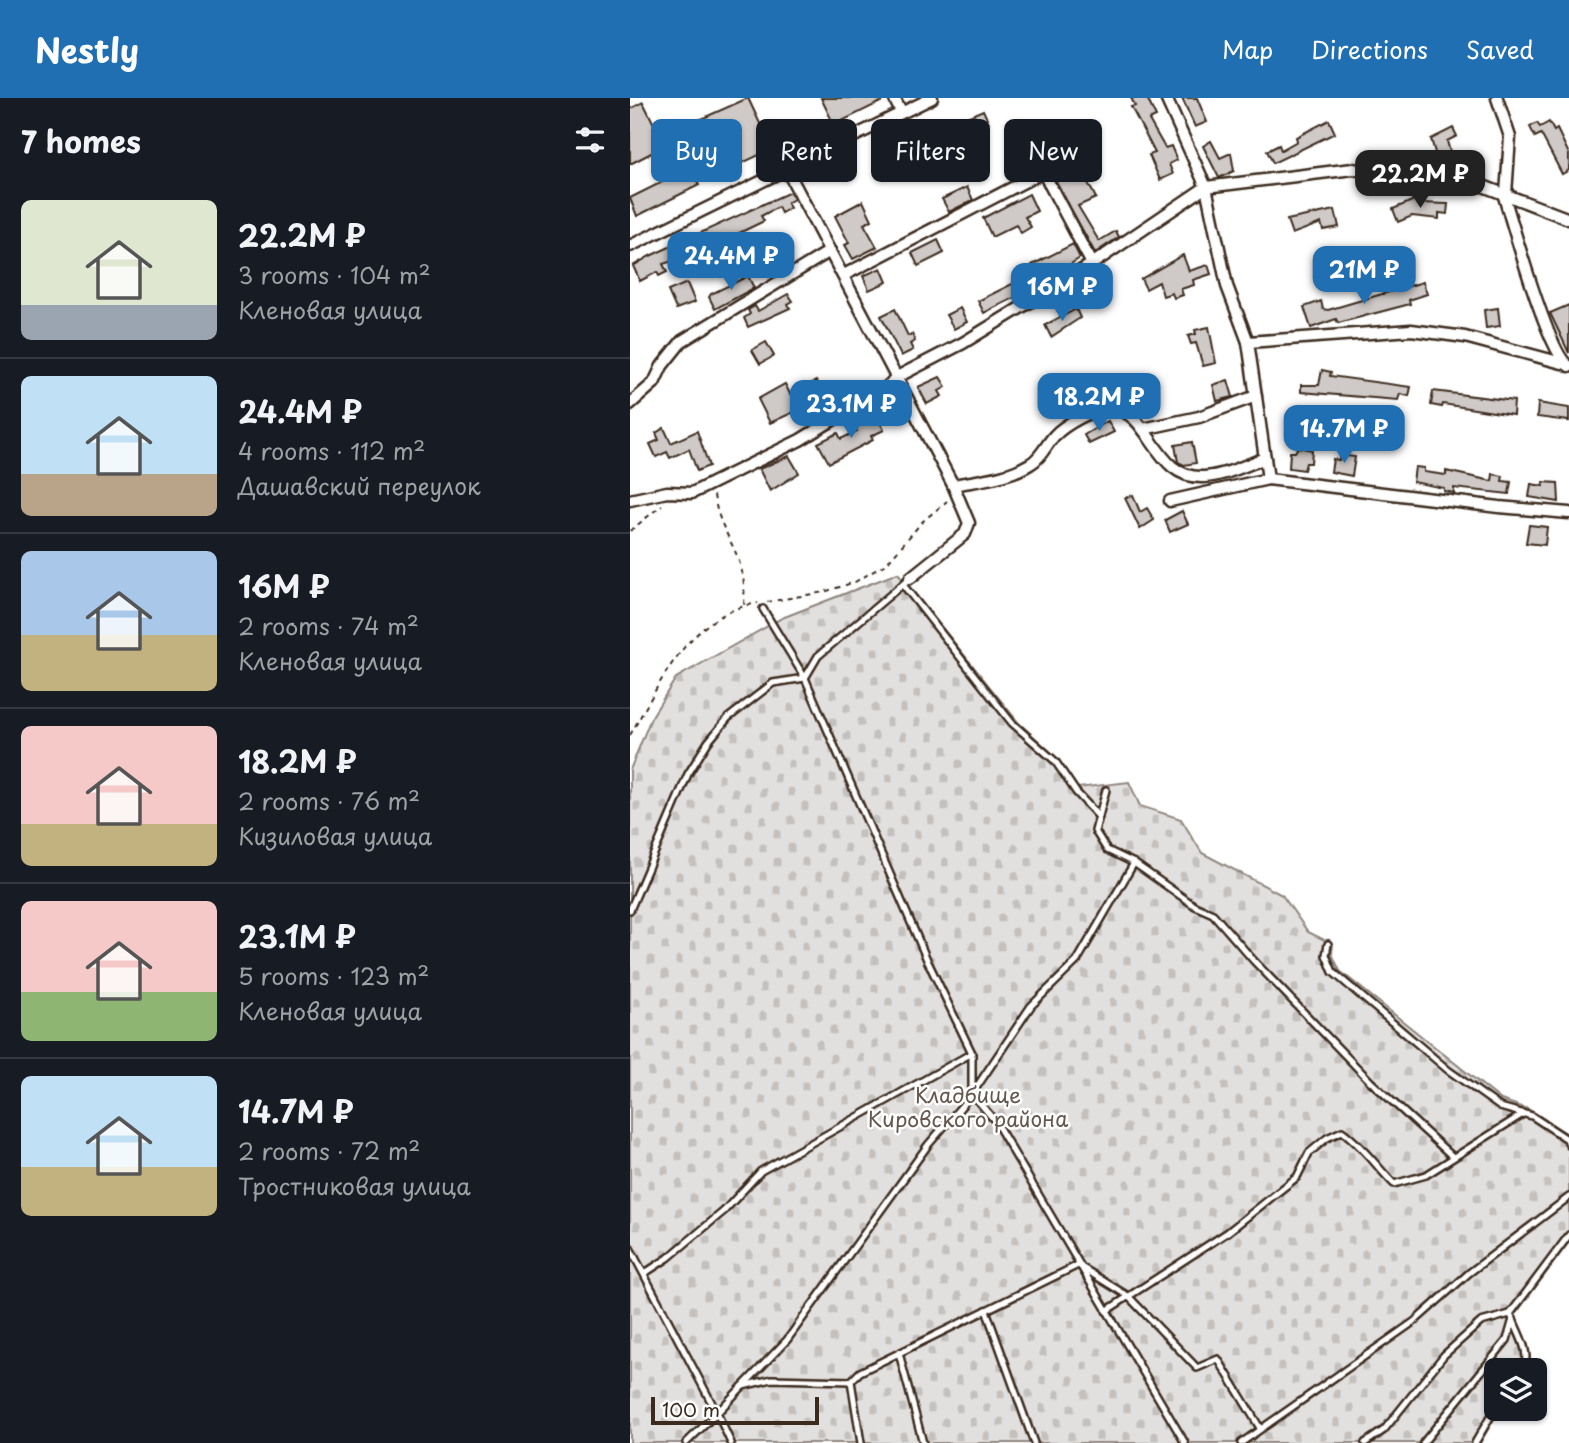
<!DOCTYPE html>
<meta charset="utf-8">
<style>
body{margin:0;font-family:"Playpen Sans",sans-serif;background:#242831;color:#f1f3f6;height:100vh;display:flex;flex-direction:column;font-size:26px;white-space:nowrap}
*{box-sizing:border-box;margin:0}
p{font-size:23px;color:#9ea1a6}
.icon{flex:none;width:38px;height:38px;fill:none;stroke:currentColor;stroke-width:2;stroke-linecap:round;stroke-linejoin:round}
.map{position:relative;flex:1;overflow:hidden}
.details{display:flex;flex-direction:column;background:#171b24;width:630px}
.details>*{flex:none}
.top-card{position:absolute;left:21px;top:21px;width:665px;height:63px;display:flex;gap:14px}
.tools{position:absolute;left:854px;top:1260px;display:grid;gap:14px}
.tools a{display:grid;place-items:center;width:63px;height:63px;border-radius:10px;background:#171b24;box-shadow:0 2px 5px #0004;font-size:35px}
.scale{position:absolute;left:21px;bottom:18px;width:168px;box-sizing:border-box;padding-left:7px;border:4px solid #3b2a1e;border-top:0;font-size:19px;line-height:24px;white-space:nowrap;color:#3b2a1e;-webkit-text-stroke:5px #fff;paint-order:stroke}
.price{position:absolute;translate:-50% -60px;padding:0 16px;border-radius:14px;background:#1f6fb2;color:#fff;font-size:23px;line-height:46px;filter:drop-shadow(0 2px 4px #0008)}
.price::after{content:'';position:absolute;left:50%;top:42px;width:21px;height:16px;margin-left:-10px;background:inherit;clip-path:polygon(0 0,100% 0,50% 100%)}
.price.selected{background:#222;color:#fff}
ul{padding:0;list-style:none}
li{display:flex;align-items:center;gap:21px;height:175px;padding:0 21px}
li+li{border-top:2px solid #363941}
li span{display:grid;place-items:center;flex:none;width:196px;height:140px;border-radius:10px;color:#555}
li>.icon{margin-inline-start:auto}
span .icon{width:84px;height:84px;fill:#fffc;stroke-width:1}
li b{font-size:30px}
h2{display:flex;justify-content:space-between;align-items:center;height:84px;padding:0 21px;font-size:30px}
.tag{padding:0 24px;border-radius:10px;background:#171b24;box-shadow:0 2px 5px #0004;font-size:24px;line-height:63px}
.tag.selected{background:#1f6fb2;color:#fff}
header{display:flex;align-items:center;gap:42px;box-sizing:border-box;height:98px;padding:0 35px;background:#1f6fb2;color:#fff}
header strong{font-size:33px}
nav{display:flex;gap:38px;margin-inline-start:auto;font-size:24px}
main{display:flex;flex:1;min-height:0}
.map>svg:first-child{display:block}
</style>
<header>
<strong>Nestly</strong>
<nav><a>Map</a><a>Directions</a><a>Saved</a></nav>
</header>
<main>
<section class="details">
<h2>7 homes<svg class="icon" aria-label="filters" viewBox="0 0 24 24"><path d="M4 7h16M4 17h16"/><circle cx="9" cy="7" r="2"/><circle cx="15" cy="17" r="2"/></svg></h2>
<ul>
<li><span style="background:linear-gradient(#dfe7d0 75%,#9aa5b1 0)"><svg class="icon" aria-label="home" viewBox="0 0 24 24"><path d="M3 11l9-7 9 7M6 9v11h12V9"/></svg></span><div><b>22.2M ₽</b><p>3 rooms · 104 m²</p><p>Кленовая улица</p></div></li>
<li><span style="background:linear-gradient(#bfe0f5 70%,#b9a48a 0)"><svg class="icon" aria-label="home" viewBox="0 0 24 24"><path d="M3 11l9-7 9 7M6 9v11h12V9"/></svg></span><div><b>24.4M ₽</b><p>4 rooms · 112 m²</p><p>Дашавский переулок</p></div></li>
<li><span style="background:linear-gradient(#a9c7e8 60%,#c2b280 0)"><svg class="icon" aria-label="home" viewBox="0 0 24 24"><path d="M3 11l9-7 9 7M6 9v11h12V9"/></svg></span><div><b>16M ₽</b><p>2 rooms · 74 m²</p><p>Кленовая улица</p></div></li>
<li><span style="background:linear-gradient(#f6c9c9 70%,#c2b280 0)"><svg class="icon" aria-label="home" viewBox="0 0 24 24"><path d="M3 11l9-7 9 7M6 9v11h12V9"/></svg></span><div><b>18.2M ₽</b><p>2 rooms · 76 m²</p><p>Кизиловая улица</p></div></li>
<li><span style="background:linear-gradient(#f6c9c9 65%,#8fb573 0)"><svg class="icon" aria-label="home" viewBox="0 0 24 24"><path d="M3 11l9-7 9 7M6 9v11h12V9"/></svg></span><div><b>23.1M ₽</b><p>5 rooms · 123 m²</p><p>Кленовая улица</p></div></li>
<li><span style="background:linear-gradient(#bfe0f5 65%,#c2b280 0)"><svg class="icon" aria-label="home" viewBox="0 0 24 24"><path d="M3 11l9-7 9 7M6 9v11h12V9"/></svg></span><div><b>14.7M ₽</b><p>2 rooms · 72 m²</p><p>Тростниковая улица</p></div></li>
</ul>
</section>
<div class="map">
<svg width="939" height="1345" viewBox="0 0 939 1345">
<defs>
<pattern id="cemetery-stones" width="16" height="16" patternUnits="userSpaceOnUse" patternTransform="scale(1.75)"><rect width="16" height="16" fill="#e2e0de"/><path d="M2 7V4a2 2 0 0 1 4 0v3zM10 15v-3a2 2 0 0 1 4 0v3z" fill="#c3c0be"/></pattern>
</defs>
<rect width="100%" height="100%" fill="#fff"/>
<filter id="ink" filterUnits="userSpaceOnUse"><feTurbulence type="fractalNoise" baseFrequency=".0143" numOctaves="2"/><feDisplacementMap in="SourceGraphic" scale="14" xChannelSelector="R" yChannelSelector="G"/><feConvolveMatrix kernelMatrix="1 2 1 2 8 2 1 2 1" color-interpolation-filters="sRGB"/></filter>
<g filter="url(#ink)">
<path fill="url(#cemetery-stones)" stroke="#8e857e" stroke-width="2" d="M268,475L388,624L429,662L448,690L499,684L510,708L551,721L572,755L652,797L678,834L703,846L702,856L710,873L871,1002L898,1011L939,1037V1144L885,1217L898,1248L901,1268L898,1272H866V1311H870L850,1345H0V672L21,620L46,580L152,520Z"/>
<g fill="#cfcac7" stroke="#3b2a1e" stroke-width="2">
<path d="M118,0L142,51L87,77L62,25Z"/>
<path d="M191,0H257V1L204,27Z"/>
<path d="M501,0H517L526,19L519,22L535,50L541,48L547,62L539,66L543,76L530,82L519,57L525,55L501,9L505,8Z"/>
<path d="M552,0H567L577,24L565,29Z"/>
<path d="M13,4L35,48L0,66V11Z"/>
<path d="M353,12L359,25L347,30L350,38L340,42L332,21Z"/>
<path d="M322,22L325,30L312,35L314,40L255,68L248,55Z"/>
<path d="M699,22L705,35L643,65L637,53L649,47L651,52L667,43L666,39Z"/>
<path d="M919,24L924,33L927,31L939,56V72L932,76L911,36L905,39L900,29L907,25L910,29Z"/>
<path d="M823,30L827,38L817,43L824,68L810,72L801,41Z"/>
<path d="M581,43L590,60L601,55L604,73L589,80L573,48Z"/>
<path d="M455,68L461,79L456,81L466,100L448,108L469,143L486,133L489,139L465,155L421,74L432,69L437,77Z"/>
<path d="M60,70L69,87L7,118L0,100Z"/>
<path d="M337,89L343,102L319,114L312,101Z"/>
<path d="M160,94L164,101L157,105L160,110L151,115L148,109L131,118L134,123L107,136L117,159L108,163L97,138L77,148L75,144L56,152L59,158L33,166L37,174L29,178L27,174L10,183L3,168L20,158Z"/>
<path d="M399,96L407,113L395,119L401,129L391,135L386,127L362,139L353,120Z"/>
<path d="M783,100L792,101V105L818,106L817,116L809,115V121L782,118L768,124L763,111L782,103Z"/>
<path d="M233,103L242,122L234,126L247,149L223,161L215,147L219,145L205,118Z"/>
<path d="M705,112L709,129L693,132L691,125L662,136L657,122Z"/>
<path d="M308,142L314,155L288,168L282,155Z"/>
<path d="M443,146L450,160L411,185L402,167Z"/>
<path d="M553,157L559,173L578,167L581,176L563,182L564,187L551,191L553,197L544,200L542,195L533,198L529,184L516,191L511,181Z"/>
<path d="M251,170L257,184L239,192L233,178Z"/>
<path d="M118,178L124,190L85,211L79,199L81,196Z"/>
<path d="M386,184L392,196L354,215L348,203Z"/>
<path d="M793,184L797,196L779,202L780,206L708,225L706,221L681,230L674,209L691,203L693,211L698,212Z"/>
<path d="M57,185L65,204L46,211L38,193Z"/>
<path d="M158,196L163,203L158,206L160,210L118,229L114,220L120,216L118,212L125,208L128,213Z"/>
<path d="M939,207V255L920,215Z"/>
<path d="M330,210L337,224L324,231L316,217Z"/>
<path d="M868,210L870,228L856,230L854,212Z"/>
<path d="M265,211L278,238L282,236L285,243L280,246L283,252L271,258L251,218Z"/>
<path d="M446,211L450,220L421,239L415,227Z"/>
<path d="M579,229L586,265L573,268L566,245L561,246L558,238L566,236L565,232Z"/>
<path d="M136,244L144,258L130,266L122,252Z"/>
<path d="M692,272L701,274L700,278L781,289L779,298L770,296L768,302L671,294V287H689Z"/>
<path d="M310,279L316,289L309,293L312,298L297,306L288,289Z"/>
<path d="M475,282L482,296L464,305L462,301L436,318L428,304Z"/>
<path d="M598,282L603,299L587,303L583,287Z"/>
<path d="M186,283L194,296L173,306L175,309L140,325L128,301L155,286L160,296Z"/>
<path d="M803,293L884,303L883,317L813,306L812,309L801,307Z"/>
<path d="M908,305L939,310V323L907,319Z"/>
<path d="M672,307L681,309L679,328L664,326L666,309Z"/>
<path d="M247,318L254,332L241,338L243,342L199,365L188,345L208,335L211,341L227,333L225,328Z"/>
<path d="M478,323L484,334L459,346L454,337Z"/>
<path d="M34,330L41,345L67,333L79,368L67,373L59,351L40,360L37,354L26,359L20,346L29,342L26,335Z"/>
<path d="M562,344L566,365L554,367L548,364L545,347Z"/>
<path d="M668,349L682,352L681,365H676L674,372L659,370L660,354H665Z"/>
<path d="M710,357L725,359L722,378L701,374L703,361L709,362Z"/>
<path d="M159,358L169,375L140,393L129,371Z"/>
<path d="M785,369L794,370V374L816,377V373L862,383L863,376L873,378L872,383L881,384L879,396L824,390V395L814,393V390L783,384Z"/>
<path d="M913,384L928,385L929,404L899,399L901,386L913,388Z"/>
<path d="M503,397L510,414L517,410L524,422L510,431L495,400Z"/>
<path d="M552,413L558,426L540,434L535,422Z"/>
<path d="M899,427L917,429L915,447L896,445Z"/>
</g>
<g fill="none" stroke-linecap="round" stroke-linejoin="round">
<defs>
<g id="service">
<path d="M274,488L382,625L425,663L446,694L469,719"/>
<path d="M133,511L175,580L298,864L342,955V996L365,1023L555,1345"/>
<path d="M504,765L565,808L583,816L624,863L741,984L823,1059"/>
<path d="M0,812L58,676L78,644L98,620L143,585L175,580L188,558L280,480"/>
<path d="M698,846L696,857L703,874L818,972L870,1009L902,1018L937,1041L939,1047"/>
<path d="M0,1150L87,1315L56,1345"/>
<path d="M15,1175L38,1160L94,1113L131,1073L342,955"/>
<path d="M356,1212L404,1345"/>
<path d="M476,1213L598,1134L667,1079L679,1055L697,1040L712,1033C733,1048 746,1068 764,1086L796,1077L893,1016"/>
<path d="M883,1221C888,1236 903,1257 892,1272"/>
<path d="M221,1283L230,1274L269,1255"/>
<path d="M113,1288L142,1281L221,1283L231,1345"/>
<path d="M101,1345L87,1315L157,1242L298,1047L342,996L401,908L447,863L504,765L477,752L465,733L476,692"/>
<path d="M293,1345L269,1255L448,1167L498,1198L567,1270L588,1261L630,1330"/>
<path d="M611,1345L785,1223L839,1175L939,1099"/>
<path d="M735,1345L754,1332L814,1257L851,1224L880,1216L939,1137"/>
<path d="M793,1345L877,1242L883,1221L880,1216"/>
<path d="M845,1345L866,1309"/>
</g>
<g id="minor">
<path d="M264,0L271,14"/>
<path d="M536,0L576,89L597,188L618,244L638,381"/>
<path d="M867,0L880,39L876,96"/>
<path d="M157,72L323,387L339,425L335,436L280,480"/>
<path d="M873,95C882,124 919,258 939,268"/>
<path d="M0,148L302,0"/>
<path d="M214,177L413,74L462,166"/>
<path d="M618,244L781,232L835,239L932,265"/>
<path d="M0,306L24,285L32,268L52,243L200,153"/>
<path d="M513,331L569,319L626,298"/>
<path d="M323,387C350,382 377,380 400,366C410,361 416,347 424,338C434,327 465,309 480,310C522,312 523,382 574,379C594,378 616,367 635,360"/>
<path d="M0,402L37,394L62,395L170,342L257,289L267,279L333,245L462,166L576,89L723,71L771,81H815L853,88L939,121"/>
<path d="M540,403L638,381L869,409L939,415"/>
</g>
</defs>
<use href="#service" stroke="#3b2a1e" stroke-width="10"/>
<use href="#minor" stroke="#3b2a1e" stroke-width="15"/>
<g stroke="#3b2a1e" stroke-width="2" stroke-dasharray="5 5" stroke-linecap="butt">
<path d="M84,397C90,441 118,453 114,507"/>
<path d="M0,433L32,407"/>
<path d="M137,504L194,494L225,484L256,466L292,424L317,403"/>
<path d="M0,637C33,581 58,517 128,505"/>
</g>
<use href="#service" stroke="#fff" stroke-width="5"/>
<use href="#minor" stroke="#fff" stroke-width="10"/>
</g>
</g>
<g text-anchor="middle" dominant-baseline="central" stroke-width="5" stroke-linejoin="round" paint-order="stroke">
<g font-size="21" fill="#65584e" stroke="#fff">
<text x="338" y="996">Кладбище<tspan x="338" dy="24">Кировского района</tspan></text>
</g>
</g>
</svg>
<div class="tools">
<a><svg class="icon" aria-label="layers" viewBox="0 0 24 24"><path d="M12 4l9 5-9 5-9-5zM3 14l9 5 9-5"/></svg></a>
</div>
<div class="scale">100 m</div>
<b class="price selected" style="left:790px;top:112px">22.2M ₽</b>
<b class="price" style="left:101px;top:194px">24.4M ₽</b>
<b class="price" style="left:734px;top:208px">21M ₽</b>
<b class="price" style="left:432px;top:225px">16M ₽</b>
<b class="price" style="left:469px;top:335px">18.2M ₽</b>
<b class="price" style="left:221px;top:342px">23.1M ₽</b>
<b class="price" style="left:714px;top:367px">14.7M ₽</b>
<div class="top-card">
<a class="tag selected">Buy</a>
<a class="tag">Rent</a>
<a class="tag">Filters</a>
<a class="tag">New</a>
</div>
</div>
</main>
